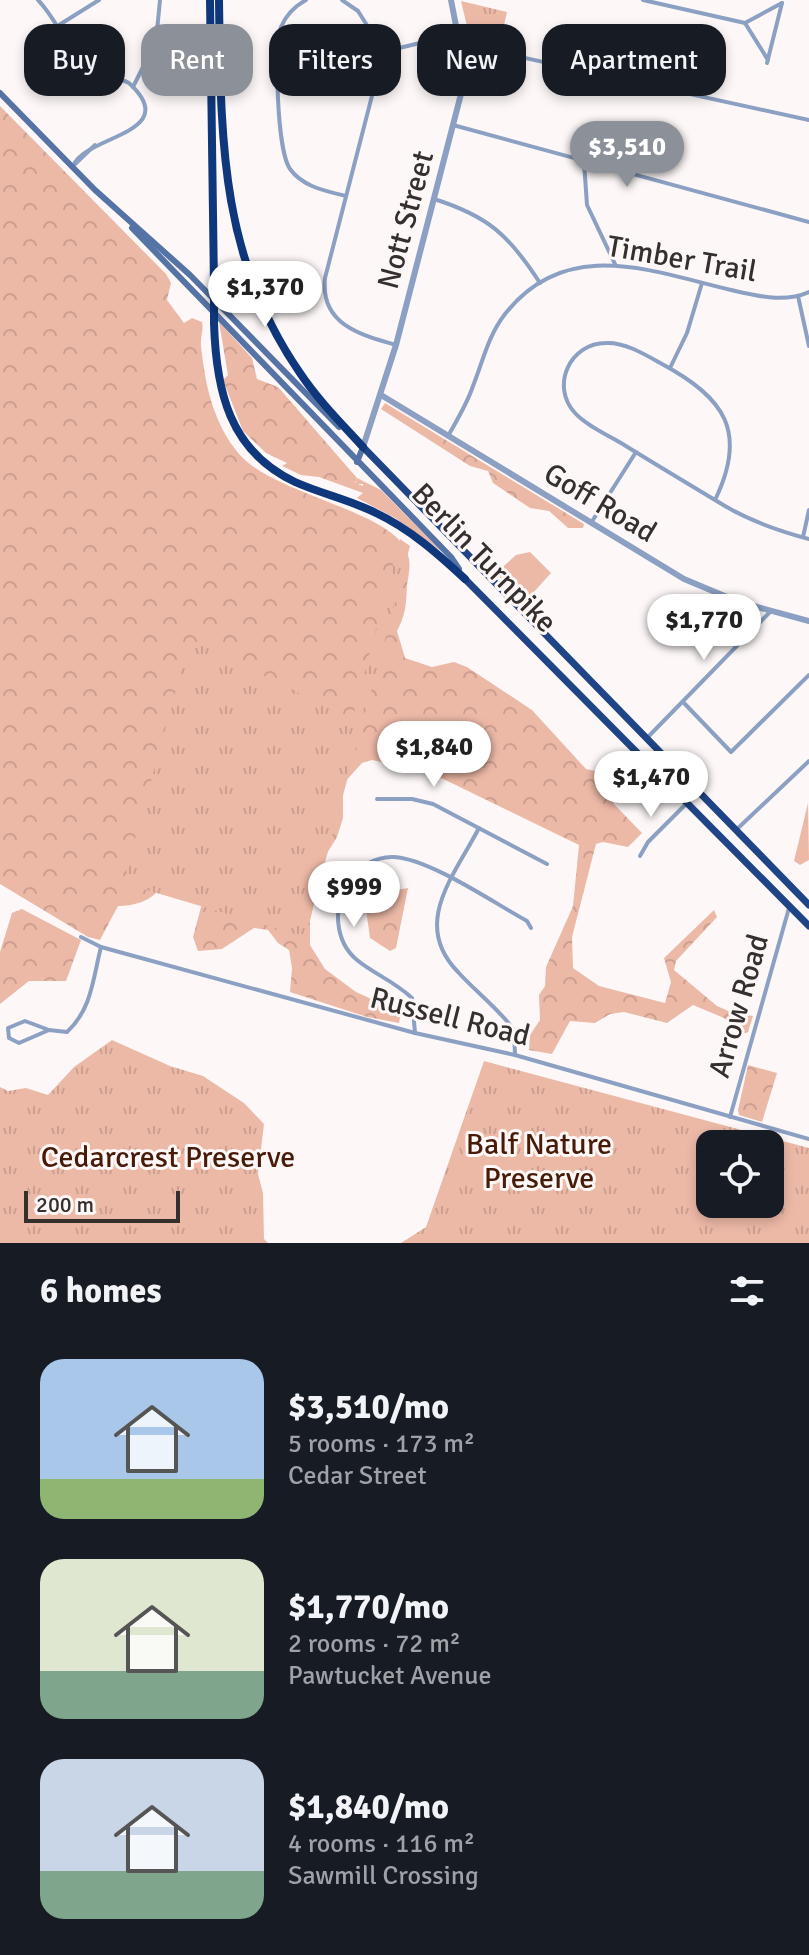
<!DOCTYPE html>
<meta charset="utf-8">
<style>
body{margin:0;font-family:Signika,sans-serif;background:#242831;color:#f1f3f6;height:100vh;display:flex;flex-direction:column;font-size:30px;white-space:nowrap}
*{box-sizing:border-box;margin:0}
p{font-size:26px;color:#9ea1a6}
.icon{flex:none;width:44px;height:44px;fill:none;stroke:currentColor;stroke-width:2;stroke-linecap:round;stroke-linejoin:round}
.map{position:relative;height:1243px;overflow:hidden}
.panel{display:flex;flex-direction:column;background:#171b24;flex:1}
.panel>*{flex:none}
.banner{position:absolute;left:24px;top:24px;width:762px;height:72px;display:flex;gap:16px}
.controls{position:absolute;left:696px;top:1130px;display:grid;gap:16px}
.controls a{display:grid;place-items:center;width:88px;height:88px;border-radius:16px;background:#171b24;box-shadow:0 4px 12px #0003;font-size:40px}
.scale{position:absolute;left:24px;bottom:20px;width:156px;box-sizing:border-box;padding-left:8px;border:4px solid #35302e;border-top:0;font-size:22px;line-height:28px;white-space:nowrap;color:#35302e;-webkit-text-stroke:6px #fdf8f7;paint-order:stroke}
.price{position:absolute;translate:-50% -68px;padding:0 18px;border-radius:28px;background:#fff;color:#222;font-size:26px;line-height:52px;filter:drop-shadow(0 2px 4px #0008)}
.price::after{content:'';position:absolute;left:50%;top:48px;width:24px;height:18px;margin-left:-12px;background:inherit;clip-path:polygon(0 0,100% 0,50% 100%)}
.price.on{background:#8c9099;color:#fff}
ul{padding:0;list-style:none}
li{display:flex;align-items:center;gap:24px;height:200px;padding:0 40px}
li span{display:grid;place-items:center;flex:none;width:224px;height:160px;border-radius:24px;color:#555}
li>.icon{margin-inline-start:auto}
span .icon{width:96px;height:96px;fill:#fffc;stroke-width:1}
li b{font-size:34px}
h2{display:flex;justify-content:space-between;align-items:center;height:96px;padding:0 40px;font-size:34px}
.chip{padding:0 28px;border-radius:24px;background:#171b24;box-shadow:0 4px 12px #0003;font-size:28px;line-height:72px}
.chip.on{background:#8c9099;color:#fff}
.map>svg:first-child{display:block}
</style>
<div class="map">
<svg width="809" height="1243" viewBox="0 0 809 1243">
<defs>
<pattern id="forest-crowns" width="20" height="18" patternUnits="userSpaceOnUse" patternTransform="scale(2)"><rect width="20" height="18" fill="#edb9a7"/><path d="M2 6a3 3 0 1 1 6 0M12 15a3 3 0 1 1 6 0" fill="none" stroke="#cc9f90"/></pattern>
<pattern id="park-tufts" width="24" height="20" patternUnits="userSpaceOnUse" patternTransform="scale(2)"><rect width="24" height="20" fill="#edb9a7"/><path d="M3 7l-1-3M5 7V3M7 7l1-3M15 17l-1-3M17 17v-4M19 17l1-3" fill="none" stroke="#cc9f90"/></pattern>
</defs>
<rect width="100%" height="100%" fill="#fdf8f7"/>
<g fill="#edb9a7">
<path d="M357,478L381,490L441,551L395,518L357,498L363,493V484H355Z"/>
<path d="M530,552L551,573L524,603L496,573L516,555Z"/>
<path d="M808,803L809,860L800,865L794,861Z"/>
</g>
<g fill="url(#forest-crowns)">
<path d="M0,106L166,274L171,283L167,300L184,323L192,318L202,322C204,330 200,337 201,346C205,384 213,423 239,454C275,495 388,510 406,550C412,563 409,572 407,585C406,605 406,614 397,631L405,658L432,667L454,662L467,667L532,710L586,769L610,774L615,784L613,803L642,833L628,847L603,842L596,844L572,937L573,968L599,986L665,1003L671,982L664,958L714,910L717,917L676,961L674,970L717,1006L733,1013L753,1016L748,1032L743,1034L724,1018L693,1005L667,1023L624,1012L610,1014L595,1023L570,1021L552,1054L529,1050L530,1035L540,1020L539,995L545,986L546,967L573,906L579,845L429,772L372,760L362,763L343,784V818L337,837L324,858L310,921V945L325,969L356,992L376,1001L381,1008L402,1009L399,1023L367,1017L290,992L292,968L289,950L278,943L268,930L254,928L222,949L198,951L193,937L205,892L158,890C150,902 132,906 118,906L100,940L88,937L0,884Z"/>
<path d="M219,322L252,358L257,379L278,387L357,478L355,483L366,487L363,493L319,477L301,475L282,466L287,463L266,453L243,431L223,380L228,375Z"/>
<path d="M385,403L584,524L583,528H568L549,511L530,508L493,483L488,471L470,466L381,409Z"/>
<path d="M408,888L396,948L390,951L370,938L365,902L373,894Z"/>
<path d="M22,909L81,940L66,981H29L0,1004V952L12,913Z"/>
<path d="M748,1065L777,1073L762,1122L739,1115L738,1110Z"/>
</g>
<g fill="url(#park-tufts)" fill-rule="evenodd">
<path d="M461,1L507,12L499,47L470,39Z"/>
<path d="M400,539L410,546L305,937L123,883L190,639L352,720Z"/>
<path d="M112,1040L170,1066L203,1076L244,1103L264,1124L258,1174L263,1193L264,1239L268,1243H0V1087L8,1091L26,1088L48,1095L74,1067Z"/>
<path d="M484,1061L809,1148V1243H401L426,1227ZM710,1144H770V1204H710Z"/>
</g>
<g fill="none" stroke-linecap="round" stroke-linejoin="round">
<g stroke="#8ba0c2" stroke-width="4">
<path d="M38,0C58,20 66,50 87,66C100,76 115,76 129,83C184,134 85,135 73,166"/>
<path d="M306,0C295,6 286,15 281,27C274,48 277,151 290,169C303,187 326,191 346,196"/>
<path d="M342,0L358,11L385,54"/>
<path d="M643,0L745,23L782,3"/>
<path d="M745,23L768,60"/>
<path d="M59,25L99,0"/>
<path d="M461,44L809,120"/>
<path d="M767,63L782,3"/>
<path d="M133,87L156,41L160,0"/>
<path d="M453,125L809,222"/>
<path d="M584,162L587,205L615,264"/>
<path d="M72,167L95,145"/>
<path d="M434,199C488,216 509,235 540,283"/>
<path d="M798,296L809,346"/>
<path d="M396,345C360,335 320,324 325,278L382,57L391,50L457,34"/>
<path d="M670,368L687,333L702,283"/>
<path d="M448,436C457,420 467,404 473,386C483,361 488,336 505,314C566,236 651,271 731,290C757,296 784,303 809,292"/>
<path d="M715,500C748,432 725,398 662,364C646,355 625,342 606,343C570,343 550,386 575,413C587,426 606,434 621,443C655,464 690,485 725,506C752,522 779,531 809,539"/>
<path d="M591,523L636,452"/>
<path d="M803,537L809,510"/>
<path d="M684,703L731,752L809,675"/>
<path d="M647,738L771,611"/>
<path d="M377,799H412L433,804L547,864"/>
<path d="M479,828C454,876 411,924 458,972C476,992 498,1008 514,1030L515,1055"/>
<path d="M736,830L809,761"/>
<path d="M640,856L648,842L686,804"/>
<path d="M81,937L101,947L415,1033L515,1055L809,1139"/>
<path d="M49,1030L25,1021L8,1028L9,1038L19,1043L49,1030L67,1032C92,1009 93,978 101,947"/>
<path d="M415,1033L412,998C394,981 374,974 357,960C334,941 333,905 348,882C358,867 376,856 394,857C430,859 494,903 527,921L531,928"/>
<path d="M730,1117L789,908"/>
</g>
<g stroke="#8ba0c2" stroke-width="6">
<path d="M381,395L684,579L739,602L809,621"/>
<path d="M363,447L396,345L461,94L462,57L451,0"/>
</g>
<g stroke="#5673a5" stroke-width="6">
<path d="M0,93L95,190L190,275L339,427"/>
<path d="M132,228L451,557L459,569"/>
<path d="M357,462L363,447L360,445"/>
</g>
<g stroke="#204586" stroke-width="7">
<path d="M363,447L809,905"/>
<path d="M465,579L809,926"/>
</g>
<g stroke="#0f377c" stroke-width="8">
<path d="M210,0L214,286"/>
<path d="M219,0C221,136 219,256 300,373C318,400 341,423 363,447"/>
<path d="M214,323C216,390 229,451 295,482C322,494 350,500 376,513C410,529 438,554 465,579"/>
</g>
<path stroke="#0f377c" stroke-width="8" d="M214,286V323"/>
</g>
<g text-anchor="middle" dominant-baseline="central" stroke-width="6" stroke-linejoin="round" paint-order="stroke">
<g font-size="30" fill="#35302e" stroke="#fdf8f7">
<text transform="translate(406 220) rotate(-75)">Nott Street</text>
<text transform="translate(682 259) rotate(10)">Timber Trail</text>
<text transform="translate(600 503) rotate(31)">Goff Road</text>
<text transform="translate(484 558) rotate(46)">Berlin Turnpike</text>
<text transform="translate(739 1006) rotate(-74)">Arrow Road</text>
<text transform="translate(450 1017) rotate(14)">Russell Road</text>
</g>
<g font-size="30" fill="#481a08" stroke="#fdf8f7">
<text x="539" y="1144">Balf Nature<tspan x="539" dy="34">Preserve</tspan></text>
<text x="168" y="1157">Cedarcrest Preserve</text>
</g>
</g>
</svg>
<div class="controls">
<a><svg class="icon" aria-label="locate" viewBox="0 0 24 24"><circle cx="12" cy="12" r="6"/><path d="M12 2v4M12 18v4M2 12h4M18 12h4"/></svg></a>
</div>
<div class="scale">200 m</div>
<b class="price on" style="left:627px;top:189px">$3,510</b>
<b class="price" style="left:265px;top:329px">$1,370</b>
<b class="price" style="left:704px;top:662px">$1,770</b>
<b class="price" style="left:434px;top:789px">$1,840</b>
<b class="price" style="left:651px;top:819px">$1,470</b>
<b class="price" style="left:354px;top:929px">$999</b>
<div class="banner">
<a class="chip">Buy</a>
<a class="chip on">Rent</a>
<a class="chip">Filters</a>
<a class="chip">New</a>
<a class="chip">Apartment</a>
</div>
</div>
<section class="panel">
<h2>6 homes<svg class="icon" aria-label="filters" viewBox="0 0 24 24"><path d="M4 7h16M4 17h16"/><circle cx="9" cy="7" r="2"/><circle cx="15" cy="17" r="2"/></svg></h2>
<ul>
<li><span style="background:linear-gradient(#a9c7e8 75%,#8fb573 0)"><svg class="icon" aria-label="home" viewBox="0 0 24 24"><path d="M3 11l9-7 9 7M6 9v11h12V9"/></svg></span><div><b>$3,510/mo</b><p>5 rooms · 173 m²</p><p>Cedar Street</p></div></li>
<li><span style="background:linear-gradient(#dfe7d0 70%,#7fa58c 0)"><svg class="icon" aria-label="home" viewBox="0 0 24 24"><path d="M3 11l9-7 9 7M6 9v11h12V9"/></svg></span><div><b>$1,770/mo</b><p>2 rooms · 72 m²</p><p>Pawtucket Avenue</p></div></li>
<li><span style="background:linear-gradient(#c9d6e8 70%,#7fa58c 0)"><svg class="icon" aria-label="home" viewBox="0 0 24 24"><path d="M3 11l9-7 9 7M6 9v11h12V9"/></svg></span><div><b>$1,840/mo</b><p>4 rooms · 116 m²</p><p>Sawmill Crossing</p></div></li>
</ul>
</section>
